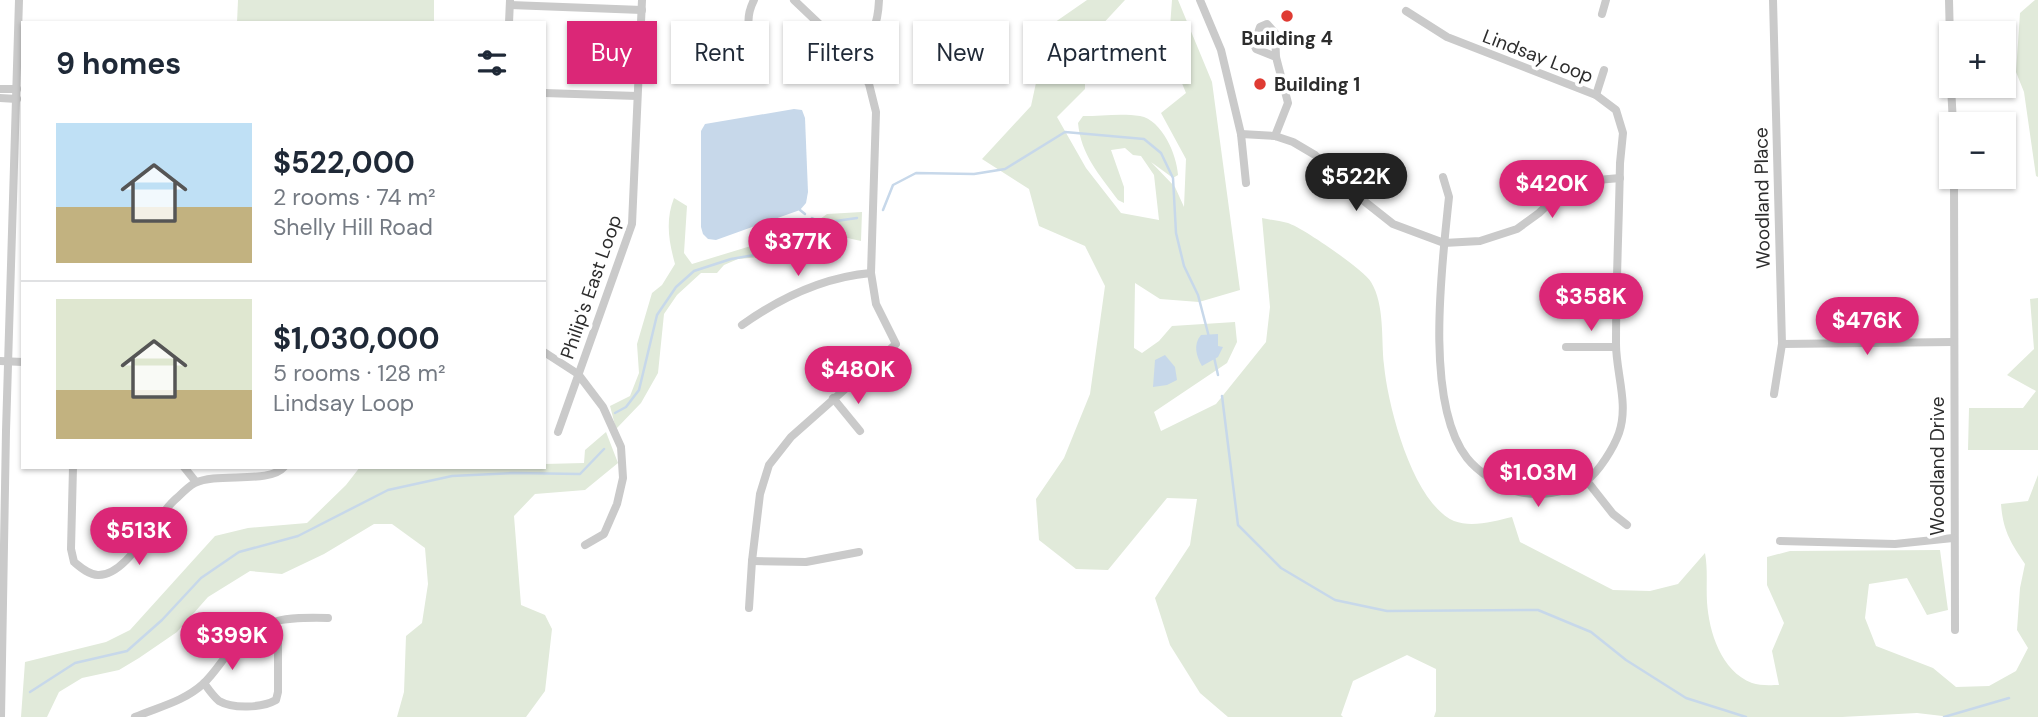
<!DOCTYPE html>
<meta charset="utf-8">
<style>
body{margin:0;font-family:"DM Sans",sans-serif;background:#f6f6f7;color:#1f2937;height:100vh;display:flex;flex-direction:column;font-size:26px;white-space:nowrap}
*{box-sizing:border-box;margin:0}
p{font-size:23px;color:#747a83}
.icon{flex:none;width:38px;height:38px;fill:none;stroke:currentColor;stroke-width:2;stroke-linecap:round;stroke-linejoin:round}
.map{position:relative;flex:1;overflow:hidden}
.side{position:absolute;left:21px;top:21px;width:525px;height:448px;display:flex;flex-direction:column;background:#fff;border-radius:0px;box-shadow:0 2px 5px #0004}
.side>*{flex:none}
.hud{position:absolute;left:567px;top:21px;width:665px;height:63px;display:flex;gap:14px}
.controls{position:absolute;left:1939px;top:21px;display:grid;gap:14px}
.controls a{display:grid;place-items:center;width:77px;height:77px;border-radius:0px;background:#fff;box-shadow:0 2px 5px #0004;font-size:35px}
.price{position:absolute;translate:-50% -60px;padding:0 16px;border-radius:24px;background:#db2777;color:#fff;font-size:23px;line-height:46px;filter:drop-shadow(0 2px 4px #0008)}
.price::after{content:'';position:absolute;left:50%;top:42px;width:21px;height:16px;margin-left:-10px;background:inherit;clip-path:polygon(0 0,100% 0,50% 100%)}
.price.current{background:#222;color:#fff}
ul{padding:0;list-style:none}
li{display:flex;align-items:center;gap:21px;height:175px;padding:0 35px}
li+li{border-top:2px solid #e0e1e3}
li span{display:grid;place-items:center;flex:none;width:196px;height:140px;border-radius:0px;color:#555}
li>.icon{margin-inline-start:auto}
span .icon{width:84px;height:84px;fill:#fffc;stroke-width:1}
li b{font-size:30px}
h2{display:flex;justify-content:space-between;align-items:center;height:84px;padding:0 35px;font-size:30px}
.tag{padding:0 24px;border-radius:0px;background:#fff;box-shadow:0 2px 5px #0004;font-size:24px;line-height:63px}
.tag.current{background:#db2777;color:#fff}
.map>svg:first-child{display:block}
</style>
<div class="map">
<svg width="2038" height="717" viewBox="0 0 2038 717">
<rect width="100%" height="100%" fill="#fff"/>
<g fill="#e1eada">
<path d="M238,0H434V23H237Z"/>
<path d="M1087,0H1125L1085,43V89L1057,117L1086,168L1121,213L1159,220L1154,175L1141,156L1133,155L1125,148L1111,150L1124,187V203L1118,200C1099,174 1081,155 1078,123L1083,116C1101,116 1122,113 1140,116C1162,120 1177,155 1178,175L1173,178L1151,162L1175,187L1184,207L1186,159L1161,113L1186,93L1174,64L1169,41L1172,0H1178L1212,82L1240,290L1199,302L1160,299L1135,283L1134,348L1142,353L1159,341L1172,326L1235,322L1237,342L1227,363L1154,412L1161,431L1216,404L1266,342L1270,307L1262,218C1271,220 1280,221 1288,223C1303,228 1363,269 1371,282C1385,305 1381,339 1384,365C1388,407 1413,503 1454,521C1472,528 1495,521 1512,517L1520,542L1613,590L1650,591L1678,584L1705,553C1708,570 1706,585 1707,602C1709,632 1721,671 1752,683C1760,686 1772,685 1779,685L1772,651L1784,623L1767,585V557L1790,551L1940,550L1948,610L1927,615L1907,578L1869,584L1865,618L1876,646L1933,668L1956,687L1989,686L2016,671L2028,648L2017,630L2020,588L2025,564C2011,543 2003,531 2001,504L2028,501L2038,475V717H1951L1917,713L1842,717H1434L1436,711V669L1407,655L1353,681L1341,715L1343,717H1228L1200,693L1170,645L1155,598L1190,545L1197,499L1167,498L1108,570L1076,569L1039,540L1036,499L1064,458L1090,394L1105,286L1085,246L1039,226L1029,189L982,159L1031,106L1048,27Z"/>
<path d="M2035,0H2038V177L2036,176L2024,92L2016,72L2020,13Z"/>
<path d="M1150,51L1161,56C1161,66 1170,73 1169,84C1155,83 1145,73 1131,77L1147,53Z"/>
<path d="M674,198L687,206L684,253L692,264L806,229L827,214L862,212L861,241L843,237L814,241L774,256L738,259L724,265L717,273H701L677,295L664,314L658,373L641,403L616,429L610,406L630,396L639,373L637,344L652,293L662,285L675,264C669,242 665,221 674,198Z"/>
<path d="M2038,298V450H1968L1969,408H2023L2036,391L2007,375L2034,349L2030,299Z"/>
<path d="M606,432L618,463L585,490L535,494L514,516L521,605L545,615L552,629L545,691L526,717H397L404,692L406,636L422,623L428,584L425,548L392,524H374L324,554L282,574L250,571L208,597L177,632L139,658L119,670L82,678L59,692L47,717H21L25,662L106,642L130,630L215,536L248,528L307,523L346,485L360,467H544V464L584,463L585,450Z"/>
</g>
<g fill="#c7d8ea">
<path d="M794,109L802,110L805,118L808,192L806,203L800,210L716,240L708,239L703,234L701,227V131L705,124Z"/>
<path d="M1218,334V346L1223,347L1218,357L1202,366C1196,356 1193,344 1201,335Z"/>
<path d="M1165,355L1175,367L1177,380L1167,385L1153,387L1155,360Z"/>
</g>
<g fill="none" stroke-linecap="round" stroke-linejoin="round">
<g stroke="#c7d8ea" stroke-width="2.5">
<path d="M800,210L805,214"/>
<path d="M883,210L893,185L916,173L974,174L1005,169L1065,132L1144,139L1161,153L1173,178L1176,233L1184,266L1198,295L1209,337"/>
<path d="M812,218L822,223"/>
<path d="M1214,357L1218,375"/>
<path d="M1222,396L1238,525L1281,568L1335,600L1387,611L1538,610L1591,632L1626,660L1686,698L1746,717"/>
<path d="M615,413L626,407L639,390L657,315L676,287L694,271L731,259L795,248L804,242L822,223L857,218"/>
<path d="M30,692L75,663L127,651L162,620L201,578L239,552L298,536L388,490L452,476L513,473L580,474L604,449"/>
<path d="M1944,717L2009,698"/>
</g>
<g stroke="#cacaca" stroke-width="8">
<path d="M754,0C745,18 748,29 756,47"/>
<path d="M1200,0L1221,50L1241,134L1246,183"/>
<path d="M1773,0L1782,344L1774,394"/>
<path d="M1949,0L1951,80"/>
<path d="M510,5L642,10"/>
<path d="M1406,11L1447,37L1596,95L1616,110L1623,133L1620,163C1619,223 1616,283 1616,344C1616,373 1629,404 1619,433C1614,447 1599,472 1586,481C1577,488 1562,491 1551,493C1530,496 1508,492 1491,479C1482,473 1474,467 1467,458C1424,403 1442,264 1449,197L1443,177"/>
<path d="M1602,14L1606,0"/>
<path d="M509,23L510,0"/>
<path d="M854,57C872,41 878,24 879,0"/>
<path d="M1951,86L1953,124"/>
<path d="M0,89H17"/>
<path d="M544,93L637,96"/>
<path d="M1596,95L1604,70"/>
<path d="M0,98L17,99"/>
<path d="M1241,134L1275,136L1293,142L1315,155L1345,186L1393,224L1444,243L1480,241L1517,229L1539,213L1559,194L1586,181L1620,178"/>
<path d="M1275,136L1288,103L1276,57L1275,33L1267,24L1260,27L1254,44L1256,49L1276,57"/>
<path d="M1954,177L1955,630"/>
<path d="M742,325C780,298 825,277 871,273"/>
<path d="M1782,344L1953,342"/>
<path d="M1566,347H1616"/>
<path d="M544,352L578,374L603,407L621,447L623,478L617,504L604,534L585,545"/>
<path d="M0,361L23,362"/>
<path d="M833,398L860,431"/>
<path d="M558,432L632,224L642,0"/>
<path d="M73,467L71,549L74,562C80,567 89,575 98,575C129,576 155,514 178,497C183,492 189,486 195,483C217,472 270,484 284,467"/>
<path d="M184,467L196,482"/>
<path d="M1587,481L1613,514L1627,525"/>
<path d="M1780,541L1895,544L1953,538"/>
<path d="M752,561L806,562L859,552"/>
<path d="M749,608L752,561L760,494L769,465L791,437L896,344L876,304L871,273L876,112L869,84L854,57L794,0"/>
<path d="M204,683C209,690 213,696 219,701C233,709 262,708 276,700L278,692V637L273,622"/>
<path d="M1,717L6,431L19,0"/>
<path d="M135,717C158,707 183,702 203,684C213,675 221,662 230,651C259,618 286,617 328,618"/>
</g>
</g>
<g fill="#df3b33" stroke="#fff" stroke-width="2.5">
<circle cx="1287" cy="16" r="7"/>
<circle cx="1260" cy="84" r="7"/>
</g>
<g text-anchor="middle" dominant-baseline="central" stroke-width="7" stroke-linejoin="round" paint-order="stroke">
<g font-size="19" font-weight="bold" fill="#2d2d2d" stroke="#fff">
<text x="1287" y="38">Building 4</text>
<text x="1274" y="84" text-anchor="start">Building 1</text>
</g>
<g font-size="19" fill="#2d2d2d" stroke="#fff">
<text transform="translate(1538 56) rotate(21)">Lindsay Loop</text>
<text transform="translate(1762 198) rotate(-91)">Woodland Place</text>
<text transform="translate(591 287) rotate(-71)">Philip's East Loop</text>
<text transform="translate(1937 466) rotate(-90)">Woodland Drive</text>
</g>
</g>
</svg>
<div class="controls">
<a>+</a>
<a>−</a>
</div>
<b class="price current" style="left:1356px;top:213px">$522K</b>
<b class="price" style="left:1552px;top:220px">$420K</b>
<b class="price" style="left:798px;top:278px">$377K</b>
<b class="price" style="left:1591px;top:333px">$358K</b>
<b class="price" style="left:1867px;top:357px">$476K</b>
<b class="price" style="left:858px;top:406px">$480K</b>
<b class="price" style="left:1538px;top:509px">$1.03M</b>
<b class="price" style="left:139px;top:567px">$513K</b>
<b class="price" style="left:232px;top:672px">$399K</b>
<div class="hud">
<a class="tag current">Buy</a>
<a class="tag">Rent</a>
<a class="tag">Filters</a>
<a class="tag">New</a>
<a class="tag">Apartment</a>
</div>
<section class="side">
<h2>9 homes<svg class="icon" aria-label="filters" viewBox="0 0 24 24"><path d="M4 7h16M4 17h16"/><circle cx="9" cy="7" r="2"/><circle cx="15" cy="17" r="2"/></svg></h2>
<ul>
<li><span style="background:linear-gradient(#bfe0f5 60%,#c2b280 0)"><svg class="icon" aria-label="home" viewBox="0 0 24 24"><path d="M3 11l9-7 9 7M6 9v11h12V9"/></svg></span><div><b>$522,000</b><p>2 rooms · 74 m²</p><p>Shelly Hill Road</p></div></li>
<li><span style="background:linear-gradient(#dfe7d0 65%,#c2b280 0)"><svg class="icon" aria-label="home" viewBox="0 0 24 24"><path d="M3 11l9-7 9 7M6 9v11h12V9"/></svg></span><div><b>$1,030,000</b><p>5 rooms · 128 m²</p><p>Lindsay Loop</p></div></li>
</ul>
</section>
</div>
